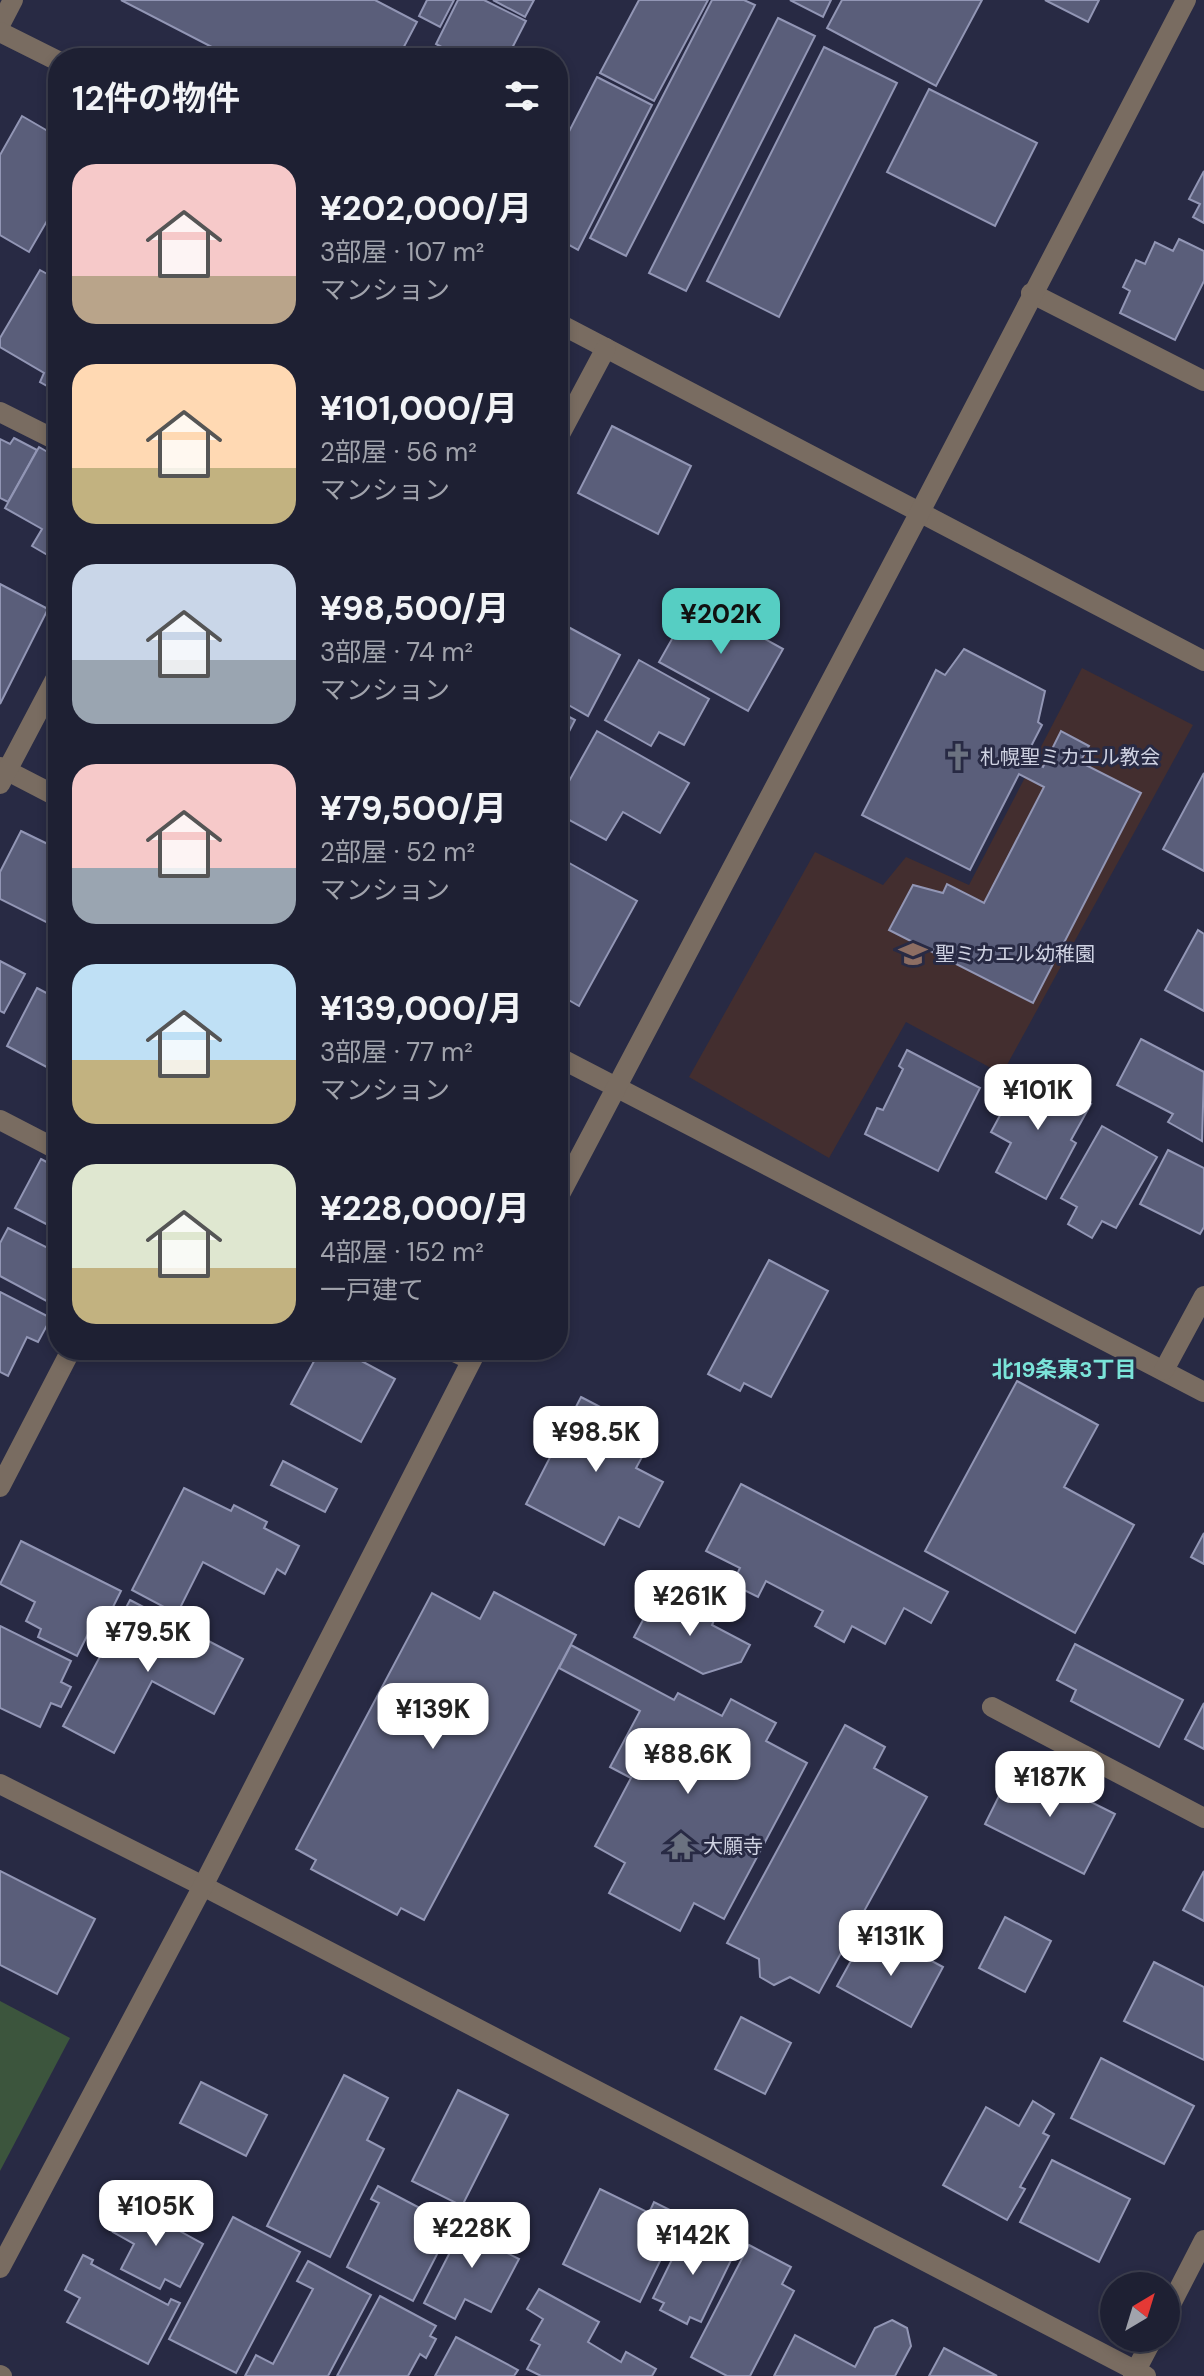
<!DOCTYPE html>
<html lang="ja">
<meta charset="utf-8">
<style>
body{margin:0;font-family:"DM Sans","Noto Sans JP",sans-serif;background:#2b2d3f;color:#f1f3f6;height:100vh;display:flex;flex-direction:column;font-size:30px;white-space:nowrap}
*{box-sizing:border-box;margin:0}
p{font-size:26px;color:#a1a3ac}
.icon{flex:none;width:44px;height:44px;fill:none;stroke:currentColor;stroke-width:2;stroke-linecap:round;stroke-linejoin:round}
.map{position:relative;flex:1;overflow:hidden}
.panel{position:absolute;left:48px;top:48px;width:520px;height:1312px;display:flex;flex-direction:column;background:#1e2033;border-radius:32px;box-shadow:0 4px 12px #0003,0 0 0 2px #3c3e4e}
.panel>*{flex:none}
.needle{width:52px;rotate:38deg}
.controls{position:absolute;left:1100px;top:2272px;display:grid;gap:16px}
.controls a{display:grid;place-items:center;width:80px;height:80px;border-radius:50%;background:#1e2033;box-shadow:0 4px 12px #0003,0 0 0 2px #3c3e4e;font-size:40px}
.price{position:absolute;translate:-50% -68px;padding:0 18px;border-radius:16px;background:#fff;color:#222;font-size:26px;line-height:52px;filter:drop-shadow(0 2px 4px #0008)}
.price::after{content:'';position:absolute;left:50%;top:48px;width:24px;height:18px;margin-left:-12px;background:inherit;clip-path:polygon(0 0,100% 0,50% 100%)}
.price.active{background:#56cec3;color:#111}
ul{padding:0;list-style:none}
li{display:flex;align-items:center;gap:24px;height:200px;padding:0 24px}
li span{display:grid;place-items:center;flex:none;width:224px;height:160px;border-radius:24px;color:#555}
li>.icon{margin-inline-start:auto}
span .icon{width:96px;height:96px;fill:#fffc;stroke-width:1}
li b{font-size:34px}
h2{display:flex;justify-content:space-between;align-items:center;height:96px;padding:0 24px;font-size:34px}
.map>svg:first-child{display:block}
</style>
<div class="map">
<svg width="1204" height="2376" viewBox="0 0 1204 2376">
<rect width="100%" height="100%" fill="#282a44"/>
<path fill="#432e2f" d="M1082,668L1193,725L1002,1074L906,1022L829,1158L689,1077L815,852L883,885L906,857L969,885Z"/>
<path fill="#3c553d" d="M0,2001L70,2038L0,2171Z"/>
<g fill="#5a5e7a" stroke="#9296b5" stroke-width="2">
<path d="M121,0H375L417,22L398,58H233Z"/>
<path d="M427,0H454L440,27L419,16Z"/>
<path d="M458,0H484L526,21L507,58H462L436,44Z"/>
<path d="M493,0H534L525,17Z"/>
<path d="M639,0H708L654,101L600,73Z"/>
<path d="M712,0H744L755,5L626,256L590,238Z"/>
<path d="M790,0H831L823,17Z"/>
<path d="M842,0H982L936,86L827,28Z"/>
<path d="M1045,0H1099L1088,22Z"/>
<path d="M778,18L815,36L686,291L649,273Z"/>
<path d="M824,47L897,83L779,317L707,281Z"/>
<path d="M597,77L652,105L578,250L558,239V153Z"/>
<path d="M929,89L1037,143L995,226L887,172Z"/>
<path d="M22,116L58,137V202L29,252L0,235V155Z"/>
<path d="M1204,171V223L1193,217L1200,204L1189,199Z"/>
<path d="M1179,239L1204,251V281L1175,340L1120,313L1130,291L1123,287L1136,260L1145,264L1155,242L1173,251Z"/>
<path d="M40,270L58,280V392L40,382L44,373L0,347V338Z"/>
<path d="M612,426L691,466L658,534L578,493Z"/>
<path d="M14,438L37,450L8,502L0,498V439L10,444Z"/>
<path d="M39,447L58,458V561L32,546L42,529L5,508Z"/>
<path d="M0,584L48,609L0,704Z"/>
<path d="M694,600L783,649L748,711L659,662Z"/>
<path d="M559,622L620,655L588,716L558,699Z"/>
<path d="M964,649L1045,691L1038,722L1042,725L1025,758L1043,767L1061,731L1089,746L1080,762L1141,793L1033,1003L889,930L913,885L943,893L947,884L984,903L1044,787L1019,774L970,870L862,815L936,670L945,675Z"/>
<path d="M639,660L709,699L684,745L659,732L651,746L605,720Z"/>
<path d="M558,711L575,720L558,753Z"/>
<path d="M597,731L689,783L660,833L623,812L606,840L558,814V801Z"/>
<path d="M1204,773V871L1163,849Z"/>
<path d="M21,831L58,849V928L0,899V872Z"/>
<path d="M562,859L637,901L579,1006L558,994V866Z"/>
<path d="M1198,930L1204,934V1011L1165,990Z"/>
<path d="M0,961L25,974L4,1013L0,1011Z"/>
<path d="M37,988L58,999V1073L7,1046Z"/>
<path d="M1141,1039L1204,1072L1202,1141L1168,1122L1173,1114L1117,1085Z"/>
<path d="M907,1050L980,1088L938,1171L865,1134L877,1108L883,1110L903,1069L899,1066Z"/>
<path d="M1025,1069L1091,1104L1071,1140L1076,1143L1046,1199L996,1172L1011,1143L991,1132Z"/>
<path d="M1102,1126L1157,1157L1116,1228L1102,1221L1092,1238L1068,1224L1077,1207L1061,1198Z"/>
<path d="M1168,1150L1204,1168V1227L1200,1234L1140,1204Z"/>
<path d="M41,1159L58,1168V1230L15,1208Z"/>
<path d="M8,1228L58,1253V1293L52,1304L0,1276V1243Z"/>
<path d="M769,1260L828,1291L771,1397L744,1383L740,1391L708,1374Z"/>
<path d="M0,1292L51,1318L38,1342L27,1337L8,1376L0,1372Z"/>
<path d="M320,1350H341L395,1379L361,1442L291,1404Z"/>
<path d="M1017,1381L1098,1425L1064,1487L1134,1525L1075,1633L925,1551Z"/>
<path d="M581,1397L654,1435L636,1468L663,1482L639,1527L619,1517L604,1545L526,1504Z"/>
<path d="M283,1461L337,1489L325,1512L271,1485Z"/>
<path d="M741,1484L948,1592L931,1623L904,1608L885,1644L852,1626L844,1642L815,1626L823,1611L766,1581L758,1597L732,1584L740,1568L706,1551Z"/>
<path d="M184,1488L231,1511L234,1505L267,1522L264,1528L299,1546L285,1574L277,1569L264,1594L203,1562L177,1614L132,1590Z"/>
<path d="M1204,1533V1564L1191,1557Z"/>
<path d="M21,1541L121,1591L99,1635L90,1630L77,1656L38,1637L41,1629L26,1621L35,1602L0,1584Z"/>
<path d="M494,1592L576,1635L424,1920L401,1908L397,1915L311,1869L316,1860L296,1849L432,1593L480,1619Z"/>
<path d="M679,1599L715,1618L712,1625L750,1645L741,1662L703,1674L634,1637L653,1601L672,1612Z"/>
<path d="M130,1600L243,1659L214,1714L152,1681L114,1753L63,1726Z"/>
<path d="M0,1626L71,1661L61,1682L71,1687L61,1707L51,1703L40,1727L0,1708Z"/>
<path d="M1075,1644L1183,1700L1159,1747L1071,1701L1076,1690L1057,1680Z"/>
<path d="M571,1645L674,1700L678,1693L722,1716L731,1699L776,1723L766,1741L807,1763L724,1919L694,1903L680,1931L609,1893L625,1863L595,1846L631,1778L610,1767L640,1711L559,1668Z"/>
<path d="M1204,1703V1749L1185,1739Z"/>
<path d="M845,1725L885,1747L874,1768L927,1797L819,1993L790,1977L774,1985L760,1977L759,1959L727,1943Z"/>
<path d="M1015,1764L1115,1814L1084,1874L985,1824Z"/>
<path d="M0,1871L95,1919L57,1994L0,1965Z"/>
<path d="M1204,1871V1921L1183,1910Z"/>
<path d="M1005,1917L1051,1941L1025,1992L979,1968Z"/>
<path d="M874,1930L943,1967L911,2027L837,1986L857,1950L862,1953Z"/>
<path d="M1154,1962L1204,1987V2060L1124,2021Z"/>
<path d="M741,2017L791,2043L765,2094L715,2069Z"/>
<path d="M1101,2058L1194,2106L1164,2164L1071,2118Z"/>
<path d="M344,2075L388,2098L367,2140L384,2149L330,2257L267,2226Z"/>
<path d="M201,2082L267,2115L246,2156L180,2123Z"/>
<path d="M458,2090L508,2115L462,2206L412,2181Z"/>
<path d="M1033,2101L1054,2114L1043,2133L1049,2136L1020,2187L1025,2189L1007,2220L943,2185L986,2107L1019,2126Z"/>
<path d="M1052,2160L1130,2199L1099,2262L1020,2222Z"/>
<path d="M378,2186L452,2225L413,2301L347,2267L379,2203L371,2199Z"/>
<path d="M600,2189L649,2213L654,2202L682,2216L640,2302L563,2264Z"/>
<path d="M129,2203L203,2244L180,2287L165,2279L160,2289L121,2269L134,2244L113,2232Z"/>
<path d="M470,2213L500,2229L491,2245L519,2259L491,2312L465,2299L455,2319L424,2303Z"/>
<path d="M233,2217L300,2252L236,2373L169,2339Z"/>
<path d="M687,2229L735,2252L701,2322L690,2317L687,2324L660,2310L664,2303L653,2298Z"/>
<path d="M749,2245L791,2267L782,2284L794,2291L750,2376H727L691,2357Z"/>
<path d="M83,2255L93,2260L91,2264L168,2305L171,2299L180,2303L148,2364L67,2322L80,2298L65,2290Z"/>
<path d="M308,2261L371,2295L328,2376H245L256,2355L273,2364L313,2289L297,2281Z"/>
<path d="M539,2289L599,2322L588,2342L621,2362L626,2352L656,2369L652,2376H541L527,2369L540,2345L531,2340L543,2319L527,2309Z"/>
<path d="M380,2296L436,2326L430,2336L436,2339L426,2358L420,2354L408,2376H337Z"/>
<path d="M892,2320L907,2328L911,2346L895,2376H774L795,2335L855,2367L875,2328Z"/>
<path d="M456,2337L518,2370L514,2376H435Z"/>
<path d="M944,2348L997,2376H929Z"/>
</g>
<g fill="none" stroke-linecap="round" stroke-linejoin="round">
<g stroke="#796c61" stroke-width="20">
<path d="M0,25L13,0"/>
<path d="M0,32L58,61"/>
<path d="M1031,293L1204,381"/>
<path d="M558,323L1204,661"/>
<path d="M0,412L58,441"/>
<path d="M558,438L606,348"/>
<path d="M0,767L58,797"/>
<path d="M0,784L58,674"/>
<path d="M558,1057L1204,1392"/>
<path d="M0,1120L58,1150"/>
<path d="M558,1198L920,512L1186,0"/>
<path d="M450,1350L471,1360"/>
<path d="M1164,1370L1204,1296"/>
<path d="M0,1487L71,1350"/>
<path d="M992,1707L1204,1818"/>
<path d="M0,1784L203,1886L1146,2376"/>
<path d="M0,2268L203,1886L477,1350"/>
<path d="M1166,2314L1204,2240"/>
<path d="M0,2375L2,2376"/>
<path d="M1133,2376L1153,2338"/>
</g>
</g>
<defs>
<symbol id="church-bare" viewBox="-9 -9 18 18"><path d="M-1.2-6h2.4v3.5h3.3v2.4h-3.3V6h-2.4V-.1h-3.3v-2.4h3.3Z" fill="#6b7280" stroke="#282a44" stroke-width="2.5" paint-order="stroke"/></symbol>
<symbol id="school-bare" viewBox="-9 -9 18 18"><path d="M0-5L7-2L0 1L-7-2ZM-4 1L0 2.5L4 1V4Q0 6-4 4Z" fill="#8d6e63" stroke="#282a44" stroke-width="2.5" paint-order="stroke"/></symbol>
<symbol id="temple-bare" viewBox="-9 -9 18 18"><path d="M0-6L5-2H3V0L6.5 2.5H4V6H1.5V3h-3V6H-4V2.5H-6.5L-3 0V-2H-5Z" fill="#6b7280" stroke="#282a44" stroke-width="2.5" paint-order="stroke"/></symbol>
</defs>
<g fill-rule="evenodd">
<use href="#church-bare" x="938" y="737" width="40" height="40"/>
<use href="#school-bare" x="893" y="934" width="40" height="40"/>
<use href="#temple-bare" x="661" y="1826" width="40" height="40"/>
</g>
<g text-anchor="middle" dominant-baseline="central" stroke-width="6" stroke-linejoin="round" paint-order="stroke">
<g font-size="20" fill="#d0d3e3" stroke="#282a44" text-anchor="start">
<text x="980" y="757">札幌聖ミカエル教会</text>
<text x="935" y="954">聖ミカエル幼稚園</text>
<text x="703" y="1846">大願寺</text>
</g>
<g font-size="22" font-weight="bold" fill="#7ae4d9" stroke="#282a44">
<text x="1064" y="1369">北19条東3丁目</text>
</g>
</g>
</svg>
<div class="controls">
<a><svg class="needle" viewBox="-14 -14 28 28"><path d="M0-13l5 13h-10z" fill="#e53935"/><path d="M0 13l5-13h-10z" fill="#a1a3ac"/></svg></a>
</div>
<b class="price active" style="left:721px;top:656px">¥202K</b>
<b class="price" style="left:1038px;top:1132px">¥101K</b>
<b class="price" style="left:596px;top:1474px">¥98.5K</b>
<b class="price" style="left:690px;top:1638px">¥261K</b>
<b class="price" style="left:148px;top:1674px">¥79.5K</b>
<b class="price" style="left:433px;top:1751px">¥139K</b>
<b class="price" style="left:688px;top:1796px">¥88.6K</b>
<b class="price" style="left:1050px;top:1819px">¥187K</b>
<b class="price" style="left:891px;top:1978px">¥131K</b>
<b class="price" style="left:156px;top:2248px">¥105K</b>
<b class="price" style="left:472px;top:2270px">¥228K</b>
<b class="price" style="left:693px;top:2277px">¥142K</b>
<section class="panel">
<h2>12件の物件<svg class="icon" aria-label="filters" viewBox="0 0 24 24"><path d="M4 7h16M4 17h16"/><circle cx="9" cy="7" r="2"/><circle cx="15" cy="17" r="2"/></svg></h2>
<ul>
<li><span style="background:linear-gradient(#f6c9c9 70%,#b9a48a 0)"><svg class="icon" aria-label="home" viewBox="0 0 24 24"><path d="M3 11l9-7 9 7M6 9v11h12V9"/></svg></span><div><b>¥202,000/月</b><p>3部屋 · 107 m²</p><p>マンション</p></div></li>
<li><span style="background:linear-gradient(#ffd9b3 65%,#c2b280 0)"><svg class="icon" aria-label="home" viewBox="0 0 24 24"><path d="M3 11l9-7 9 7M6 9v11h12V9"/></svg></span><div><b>¥101,000/月</b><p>2部屋 · 56 m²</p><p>マンション</p></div></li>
<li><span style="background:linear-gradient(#c9d6e8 60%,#9aa5b1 0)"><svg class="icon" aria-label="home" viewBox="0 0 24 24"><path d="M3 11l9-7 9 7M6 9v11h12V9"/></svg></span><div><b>¥98,500/月</b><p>3部屋 · 74 m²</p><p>マンション</p></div></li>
<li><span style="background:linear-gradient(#f6c9c9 65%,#9aa5b1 0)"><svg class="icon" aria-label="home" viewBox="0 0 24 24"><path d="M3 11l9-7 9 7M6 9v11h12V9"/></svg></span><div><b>¥79,500/月</b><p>2部屋 · 52 m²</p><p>マンション</p></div></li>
<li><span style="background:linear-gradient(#bfe0f5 60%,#c2b280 0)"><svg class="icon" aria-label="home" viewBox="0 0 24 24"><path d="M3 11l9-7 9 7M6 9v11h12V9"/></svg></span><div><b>¥139,000/月</b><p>3部屋 · 77 m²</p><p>マンション</p></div></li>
<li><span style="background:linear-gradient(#dfe7d0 65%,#c2b280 0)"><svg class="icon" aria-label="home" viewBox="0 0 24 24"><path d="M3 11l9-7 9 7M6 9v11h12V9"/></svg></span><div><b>¥228,000/月</b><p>4部屋 · 152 m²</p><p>一戸建て</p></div></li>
</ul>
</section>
</div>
